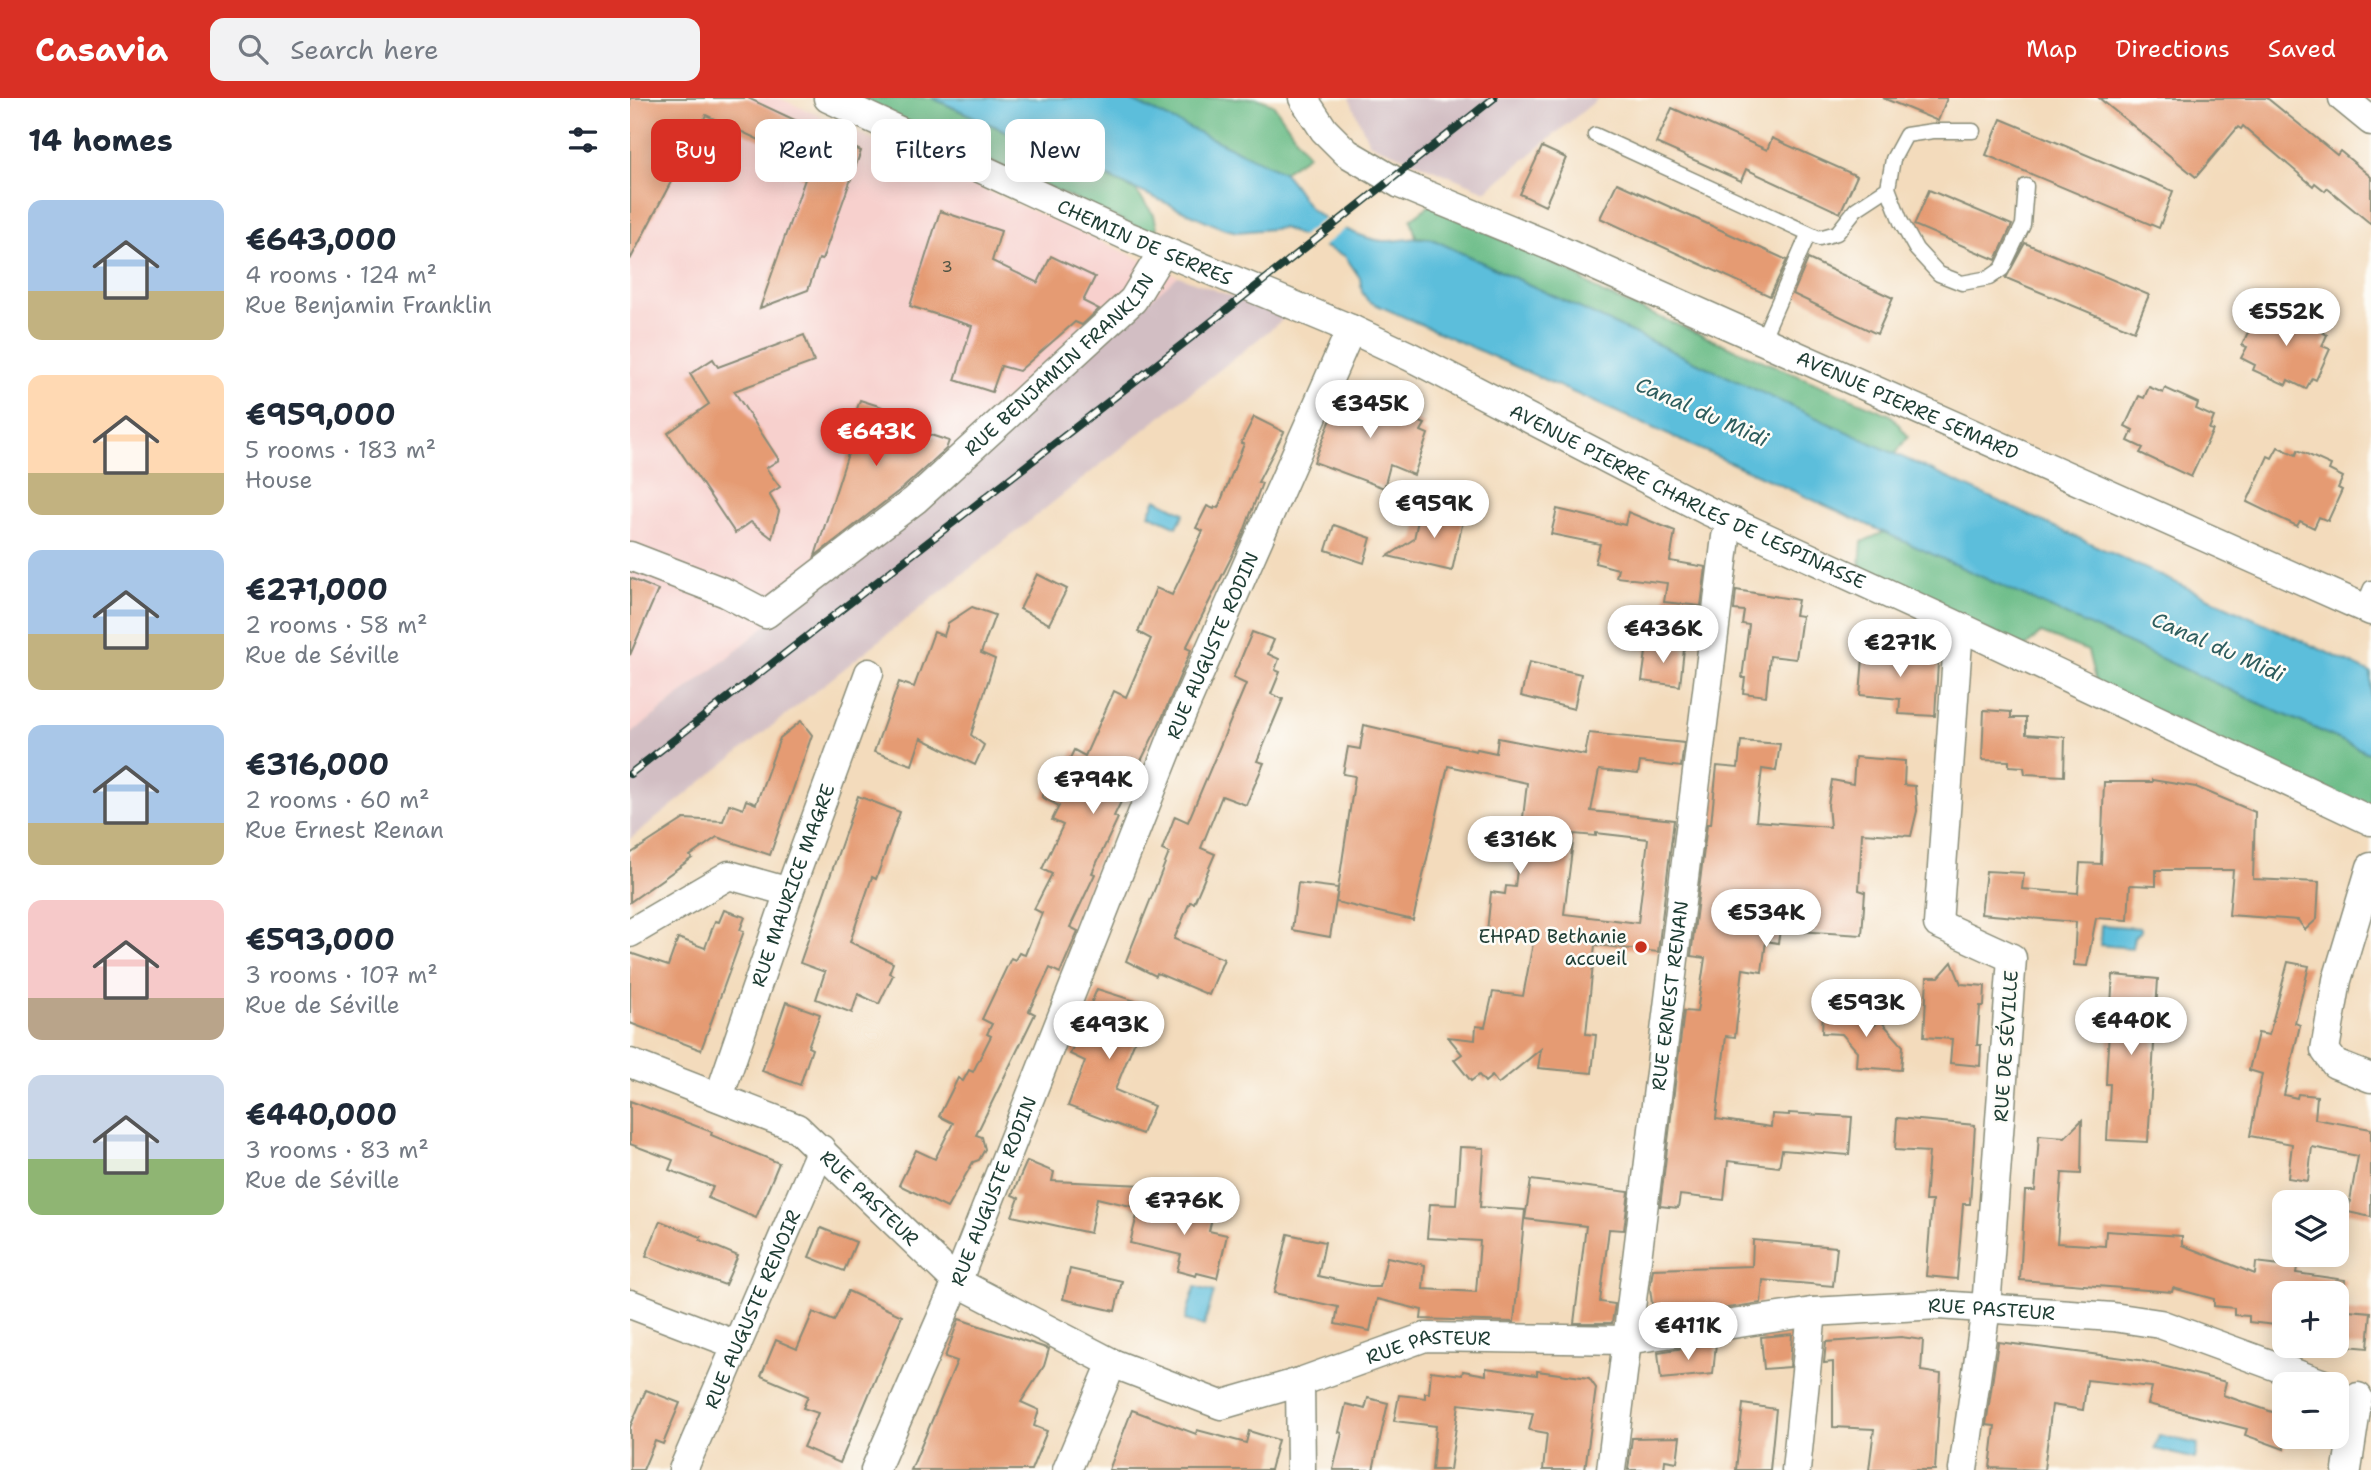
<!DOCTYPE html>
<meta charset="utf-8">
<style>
body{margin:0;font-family:"Shantell Sans",sans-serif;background:#f2f2f3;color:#1f2937;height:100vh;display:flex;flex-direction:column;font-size:26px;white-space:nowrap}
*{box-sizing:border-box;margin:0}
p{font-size:23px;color:#747a83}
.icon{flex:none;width:38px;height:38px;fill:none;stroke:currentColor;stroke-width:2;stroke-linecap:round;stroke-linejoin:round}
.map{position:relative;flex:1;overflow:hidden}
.panel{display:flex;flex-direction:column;background:#fff;width:630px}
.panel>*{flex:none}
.top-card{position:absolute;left:21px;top:21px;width:665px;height:63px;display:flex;gap:14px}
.controls{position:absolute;left:1642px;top:1092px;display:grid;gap:14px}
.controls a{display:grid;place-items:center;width:77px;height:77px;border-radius:14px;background:#fff;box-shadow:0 4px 18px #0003;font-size:35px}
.price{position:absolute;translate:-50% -60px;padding:0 16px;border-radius:24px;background:#fff;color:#222;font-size:23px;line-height:46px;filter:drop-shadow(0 2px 4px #0008)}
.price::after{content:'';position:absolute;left:50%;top:42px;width:21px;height:16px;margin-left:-10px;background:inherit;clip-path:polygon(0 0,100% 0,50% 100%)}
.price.selected{background:#d93025;color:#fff}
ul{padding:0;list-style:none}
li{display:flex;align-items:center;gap:21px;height:175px;padding:0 28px}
li span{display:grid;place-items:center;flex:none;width:196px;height:140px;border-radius:14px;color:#555}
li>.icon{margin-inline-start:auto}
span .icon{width:84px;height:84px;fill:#fffc;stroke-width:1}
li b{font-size:30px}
h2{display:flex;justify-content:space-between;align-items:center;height:84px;padding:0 28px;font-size:30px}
.tag{padding:0 24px;border-radius:14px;background:#fff;box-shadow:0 4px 18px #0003;font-size:24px;line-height:63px}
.tag.selected{background:#d93025;color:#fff}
header{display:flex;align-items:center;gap:42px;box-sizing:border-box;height:98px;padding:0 35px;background:#d93025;color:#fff}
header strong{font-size:33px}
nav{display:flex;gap:38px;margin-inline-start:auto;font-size:24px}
.search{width:490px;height:63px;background:#f2f2f3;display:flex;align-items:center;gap:18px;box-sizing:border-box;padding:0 24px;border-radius:14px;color:#747a83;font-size:26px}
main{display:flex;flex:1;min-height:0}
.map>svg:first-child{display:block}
</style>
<header>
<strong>Casavia</strong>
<div class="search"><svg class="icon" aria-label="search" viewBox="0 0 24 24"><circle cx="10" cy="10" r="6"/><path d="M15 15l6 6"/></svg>Search here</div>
<nav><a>Map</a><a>Directions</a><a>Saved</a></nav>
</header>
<main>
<section class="panel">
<h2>14 homes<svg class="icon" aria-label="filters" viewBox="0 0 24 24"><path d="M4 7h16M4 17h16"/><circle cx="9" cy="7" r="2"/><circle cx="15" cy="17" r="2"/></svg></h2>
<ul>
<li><span style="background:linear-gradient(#a9c7e8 65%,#c2b280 0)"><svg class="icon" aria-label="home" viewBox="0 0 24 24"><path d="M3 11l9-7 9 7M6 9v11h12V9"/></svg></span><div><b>€643,000</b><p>4 rooms · 124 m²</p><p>Rue Benjamin Franklin</p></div></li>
<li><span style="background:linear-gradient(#ffd9b3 70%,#c2b280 0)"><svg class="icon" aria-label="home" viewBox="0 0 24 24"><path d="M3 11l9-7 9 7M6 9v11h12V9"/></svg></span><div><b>€959,000</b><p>5 rooms · 183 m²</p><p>House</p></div></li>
<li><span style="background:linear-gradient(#a9c7e8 60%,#c2b280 0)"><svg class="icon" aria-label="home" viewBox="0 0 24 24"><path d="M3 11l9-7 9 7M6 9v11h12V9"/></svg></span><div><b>€271,000</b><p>2 rooms · 58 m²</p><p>Rue de Séville</p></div></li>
<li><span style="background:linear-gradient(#a9c7e8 70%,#c2b280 0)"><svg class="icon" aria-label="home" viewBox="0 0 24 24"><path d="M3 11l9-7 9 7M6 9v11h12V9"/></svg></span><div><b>€316,000</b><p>2 rooms · 60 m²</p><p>Rue Ernest Renan</p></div></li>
<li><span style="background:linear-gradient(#f6c9c9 70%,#b9a48a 0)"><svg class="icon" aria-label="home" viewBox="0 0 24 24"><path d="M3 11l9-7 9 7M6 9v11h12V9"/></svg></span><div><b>€593,000</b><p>3 rooms · 107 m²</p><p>Rue de Séville</p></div></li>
<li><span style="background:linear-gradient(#c9d6e8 60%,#8fb573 0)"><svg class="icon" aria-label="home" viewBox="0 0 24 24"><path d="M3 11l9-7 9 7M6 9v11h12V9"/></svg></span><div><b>€440,000</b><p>3 rooms · 83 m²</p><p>Rue de Séville</p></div></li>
</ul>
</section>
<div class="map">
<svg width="1741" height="1372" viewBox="0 0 1741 1372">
<rect width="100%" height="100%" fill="#fdfcf7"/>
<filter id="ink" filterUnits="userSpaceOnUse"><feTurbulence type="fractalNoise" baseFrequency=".0143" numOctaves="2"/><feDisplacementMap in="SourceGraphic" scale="14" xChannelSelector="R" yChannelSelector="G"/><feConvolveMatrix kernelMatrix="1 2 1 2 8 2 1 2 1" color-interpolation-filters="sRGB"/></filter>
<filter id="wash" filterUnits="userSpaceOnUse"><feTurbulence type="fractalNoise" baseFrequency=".00686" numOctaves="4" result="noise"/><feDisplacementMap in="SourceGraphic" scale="28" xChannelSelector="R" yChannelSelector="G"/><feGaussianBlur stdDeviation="1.57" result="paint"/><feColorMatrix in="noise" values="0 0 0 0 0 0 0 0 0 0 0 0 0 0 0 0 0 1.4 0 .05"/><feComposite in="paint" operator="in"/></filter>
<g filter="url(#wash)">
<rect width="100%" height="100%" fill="#f3dbbc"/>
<path fill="#f7d0cd" d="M0,0H149L548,178L101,557L0,637Z"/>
<g fill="#d2bec3">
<path d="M719,0H969L856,93L739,45Z"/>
<path d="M548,178L656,219L0,741V637L101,557Z"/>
</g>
<g fill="#6ebe8a" stroke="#467e5f" stroke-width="2">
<path d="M221,0H302L505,92L524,117L529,139Z"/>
<path d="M494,0H627L643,6L678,57L653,74Z"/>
<path d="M800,107L941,174L972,195L1261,317L1278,338L1265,357L799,140L786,139L781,121Z"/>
<path d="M1254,434L1741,656V712L1466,586L1458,553L1411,535L1395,549L1239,479L1230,466L1232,444Z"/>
</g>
<g fill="#5cbedb" stroke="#3e7e88" stroke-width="2">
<path d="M302,0H496L653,74C664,85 670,97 679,109C691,122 736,142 753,143C770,144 782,138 802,141C1114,289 1429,429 1741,575V656L1126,376L738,203L732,194L730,180L715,158L653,130L607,134L592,130Z"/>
<path d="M526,401L554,415L547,429L519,416Z"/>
<path d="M1471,827L1510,830V833L1504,839L1502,850L1470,847Z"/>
<path d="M565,1189L584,1194L574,1228L555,1222Z"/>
<path d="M1529,1337L1568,1346L1565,1361L1525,1351Z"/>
</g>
<path fill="#f3dbbc" d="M697,118L719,128L691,150L669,140Z"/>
<g id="blocks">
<g fill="#e59b73" fill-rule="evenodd">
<path d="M0,0H118L231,53L192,162L189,161L178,192L130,210L175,81L144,66L151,52L76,17L0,162Z"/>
<path d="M1253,0H1317L1308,23Z"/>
<path d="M1469,0H1637L1707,57L1710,53L1741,79V126L1697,90L1695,93L1685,85L1683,88L1613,28L1611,31L1608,29L1566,79Z"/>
<path d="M1042,10L1137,52L1142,40L1227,78L1210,115L1116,71L1111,83L1026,45Z"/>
<path d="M1371,21L1543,93L1529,130L1356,57Z"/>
<path d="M912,49L936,60L915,108L890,96Z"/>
<path d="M987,85L1157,162L1140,198L970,120Z"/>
<path d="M1299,92L1382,127L1366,162L1284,127Z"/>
<path d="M310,113L371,133L362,163L408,185L421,158L465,179L453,203L469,211L452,227L445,224L389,273L371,268L362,294L325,282L342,228L280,208Z"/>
<path d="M1395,145L1519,197L1504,233L1376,180Z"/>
<path d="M1178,161L1263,200L1247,236L1163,196Z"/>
<path d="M1640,209L1654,216L1656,212L1685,225L1683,229L1697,237L1692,248L1700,251L1686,282L1682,280L1676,291L1658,282L1656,287L1623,272L1625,267L1611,260L1617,249L1612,247L1626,217L1634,221Z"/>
<path d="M174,237L184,264L104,293L149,362L136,370L150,389L139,396L149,413L142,440L121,424L105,435L38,335L79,306L60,276L83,261L88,269Z"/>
<path d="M1519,289L1533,295L1535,290L1568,305L1566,311L1584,319L1579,331L1583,332L1561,379L1510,355L1513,350L1498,343L1503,332L1495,328L1509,298L1514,300Z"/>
<path d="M713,291L795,326L791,333L798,336L784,377L760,367L754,390L684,364Z"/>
<path d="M230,302L252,309L248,320L319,343L316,351L274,389L185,458L223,340L218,338Z"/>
<path d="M624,319L654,334L628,384L632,385L613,436L556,550L561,552L533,618L484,718L488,720L462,775L465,776L440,829L448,833L430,875L420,870L399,913L405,916L346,1037L352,1039L355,1051L349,1062L343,1064L317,1110L269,1087L286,1052L305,1061L323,1025L309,1018L328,980L333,983L339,972L343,974L361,938L357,936L362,926L352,921L381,860L385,862L389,855L395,857L412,815L404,811L422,776L412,771L433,727L422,722L429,708L412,699L424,678L430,681L444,652L455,658L484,593L496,599L521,541L508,534L526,490L542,497L573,433L566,430L577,408L584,411L585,409L588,410L614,346L611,345Z"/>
<path d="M1648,349L1666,357L1668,352L1701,367L1699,372L1713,379L1708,390L1712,392L1698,423L1689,419L1684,430L1670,423L1667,428L1617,404L1638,358L1642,360Z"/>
<path d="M791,408L834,418L822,473L758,458L784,441Z"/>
<path d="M927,411L995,427L998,414L1045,433L1040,463L1076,469L1071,508L1034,504L1037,485L986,479L988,471L965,465L970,446L921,436Z"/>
<path d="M704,427L741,440L734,465L696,452Z"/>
<path d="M407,476L437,491L419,526L390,511Z"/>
<path d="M0,480L28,492L0,557Z"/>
<path d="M1106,492L1168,502L1165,517L1172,518L1166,561L1140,558L1136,598L1113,595L1115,580H1112L1119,527L1112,526L1114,513L1104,512Z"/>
<path d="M342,509L365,517L351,555L365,561L341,637L354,647L345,667L291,640L282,667L244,654L269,584L284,589L304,534L314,538L318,525Z"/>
<path d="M622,534L644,542L638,556L649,561L645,572L650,574L641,596L653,601L627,663L634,665L616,707L592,698L571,750L585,756L564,805L560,804L544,841L594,861L579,897L527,875L526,878L496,863L539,755L532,752L545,718L558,724L616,586L603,580Z"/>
<path d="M1017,547L1054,551L1050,588L1012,583Z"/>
<path d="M1234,547L1274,551L1273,557L1294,558L1293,564L1308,565L1305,618L1269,616L1270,601L1230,597Z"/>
<path d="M899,564L951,576L944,611L891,598Z"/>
<path d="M1354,612L1381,614V620H1396V636L1435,639L1434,678L1395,676L1394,669L1379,668V663L1352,662Z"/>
<path d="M171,623L182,637L140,757L87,739L60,758L62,760L0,804V756L54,721L93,723L99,706L113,711L116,702L126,706L150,640Z"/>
<path d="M734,627L846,653L847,651L866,655L868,640L955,657L959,635L1054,645L1051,669L1010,664L1008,676L969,672L961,713L1044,722L1028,854L965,847L956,936L966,937L962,975L908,970L911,951L868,986L862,978L855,984L849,977L841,983L824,962L832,956L818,939L845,942L846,928L855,929L863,894L893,898L904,840L857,834L861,794L875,796L876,788L885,789L897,685L818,668L783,822L706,804L725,678L713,676L718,649L730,651ZM966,735L1018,741L1008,825L934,816L944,736L966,738Z"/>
<path d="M1111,643L1150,646L1146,673L1132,671L1126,723L1200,729L1198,707L1202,682L1223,686L1225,659L1275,663L1274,687L1285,688L1287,713L1281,738L1232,735L1229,792L1235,794L1232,837L1150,832L1148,845L1136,843L1132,874L1113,871L1105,939L1096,938L1086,1021L1141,1029L1142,1016L1159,1017V1015L1222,1019L1219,1057L1152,1052L1149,1069L1098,1063L1094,1102L1050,1097L1048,1110L1030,1108L1054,913L1067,914L1075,860L1061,858L1077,726H1081L1087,668L1108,670Z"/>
<path d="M1522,682L1566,689L1625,714L1623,781L1689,784L1687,821L1675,832L1668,822L1599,817L1603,772H1526V788L1500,787L1498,822L1466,820L1457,868L1444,867L1446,824L1351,816L1356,773L1394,775L1392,791L1448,795L1450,765L1471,766L1474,684H1522Z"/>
<path d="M228,698L270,714L246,781L242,779L220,844L263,865L259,875L263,877L249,906L228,896L222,915L186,901L195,874L170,865Z"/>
<path d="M668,785L708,790L700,839L662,832Z"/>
<path d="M94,812L115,819L110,832L114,833L71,952L0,925V855L38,868L48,840L75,850L85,823L89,824Z"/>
<path d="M1322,864L1331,886L1355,888L1354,908H1350L1347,947H1351L1350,968L1320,965L1322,941L1294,939L1297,879H1309Z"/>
<path d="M1658,864L1679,868L1665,925L1670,927L1654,997L1667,1000L1668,996L1687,998L1685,1021L1741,1031V1119L1718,1114L1728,1058L1682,1049L1678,1083L1658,1080L1662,1046L1620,1038L1632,976L1619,972L1628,935L1639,937Z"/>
<path d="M1483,877L1528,881L1518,1044L1477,1042L1480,986H1476L1477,964Z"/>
<path d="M467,891L515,906L512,913L516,915L485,992L524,1008L512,1036L438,1008L455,963L440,956Z"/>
<path d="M156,904L190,916L178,949L182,951L170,987L132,973Z"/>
<path d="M1193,912L1234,915L1245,927L1250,922L1273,948L1271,972L1226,969L1227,953L1212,936L1192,935Z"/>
<path d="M0,1003L82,1034L81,1037L149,1065L126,1120L78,1100L83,1089L39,1072L43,1062L0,1046Z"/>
<path d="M1267,1020L1345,1027L1340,1106H1333L1327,1181L1296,1178L1302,1103H1295L1299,1054L1265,1052Z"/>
<path d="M1452,1022L1451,1076L1432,1075L1427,1145L1475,1148L1476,1133L1552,1138V1147L1625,1176L1626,1164L1667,1169L1666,1175L1715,1182L1714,1195H1654V1228L1619,1224V1218L1604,1217V1210L1584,1208V1201L1543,1190L1542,1194L1390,1182L1395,1093H1405L1409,1037L1435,1039Z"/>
<path d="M830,1049L854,1050L850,1109L895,1112L884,1224L791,1221L792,1212L747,1201L740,1233L705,1226L708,1209L644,1195L658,1136L695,1144L688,1178L740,1189H750L757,1159L795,1167L793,1191L846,1194L850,1143L797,1140L800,1106L826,1107Z"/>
<path d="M397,1063L424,1074L422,1083L514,1087L509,1110L467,1100L460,1135L382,1118L389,1100L382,1097Z"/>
<path d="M901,1082L999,1094L994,1132L979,1131L970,1204L985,1206L982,1225H944L956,1128L895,1121Z"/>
<path d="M567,1096L587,1099L579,1133L597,1137L587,1180L567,1175L566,1178L547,1173L551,1157L500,1145L509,1110L560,1122Z"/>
<path d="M30,1123L71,1139L70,1142L108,1158L95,1187L16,1158Z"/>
<path d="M191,1130L226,1144L214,1173L179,1159Z"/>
<path d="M1123,1142L1207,1149L1203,1188L1133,1182L1131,1205L1024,1221L1020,1190L1023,1171L1122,1168Z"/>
<path d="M440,1171L492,1183L485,1213L433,1201Z"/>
<path d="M218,1193L272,1218L210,1365L173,1349L188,1315L173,1310L178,1298L131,1278L146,1242L167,1251L183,1214L204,1223Z"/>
<path d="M1706,1211L1741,1214L1738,1250L1706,1247Z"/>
<path d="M329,1221L419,1251L414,1268L391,1304L409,1312L404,1328L417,1333L401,1372H281L327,1263L315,1259Z"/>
<path d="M1162,1236L1160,1269L1134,1271L1131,1239Z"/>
<path d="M1271,1239L1293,1242L1291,1273L1311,1276L1305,1372H1239L1244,1331L1203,1329V1264L1194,1265L1196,1244Z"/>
<path d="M1368,1244L1509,1262L1596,1284L1593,1297L1654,1318V1351L1615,1337L1617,1331L1518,1306L1522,1289L1457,1282L1453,1312L1422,1307L1414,1372L1360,1370L1365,1328L1356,1327Z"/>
<path d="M1086,1245L1083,1276L1031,1281L1028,1254Z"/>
<path d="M856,1270L907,1277V1273L959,1280L966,1290L955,1372H913L917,1335L899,1332L903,1315L829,1306L820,1372H802L806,1328L764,1323L769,1297L795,1300V1295H799L801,1273L832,1277L833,1273L856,1277Z"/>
<path d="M16,1292L50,1305L33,1346L25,1343L13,1372H0V1329Z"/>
<path d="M738,1300L758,1305L743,1372H703L712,1335L709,1334L716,1306L735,1311Z"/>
<path d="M1113,1306L1146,1311L1140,1372H1106Z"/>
<path d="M502,1312L566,1336L567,1332L616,1345L619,1333L648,1342L640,1372H479Z"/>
<path d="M1050,1339L1047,1364L1035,1362L1034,1372H998L1002,1340Z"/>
</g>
</g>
</g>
<g filter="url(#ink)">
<use href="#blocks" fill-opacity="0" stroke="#898c78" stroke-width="2"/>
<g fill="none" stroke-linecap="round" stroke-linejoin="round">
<defs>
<g id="service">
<path d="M965,37L1189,140L1207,135L1226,111L1258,90L1263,61L1276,37L1303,33H1343"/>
<path d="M1258,90L1271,124L1286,151L1309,176L1332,185L1359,180L1372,171L1393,127L1396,88"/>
<path d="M1132,242L1178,137"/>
<path d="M1733,509L1741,490"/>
</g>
<g id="minor">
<path id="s1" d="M198,0L495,137L721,231L781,259L1078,413L1322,525L1741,723"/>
<path id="s2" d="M673,0L694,32L717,55L770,86L918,147L1741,513"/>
<path d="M1713,0L1741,23"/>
<path id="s3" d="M0,458L96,495L136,516L285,402L503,202L533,153"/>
<path d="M1329,529L1308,826L1382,860L1356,1210L1333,1372"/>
<path d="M1741,769L1707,882L1695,952L1705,966L1741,980"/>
<path d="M0,835L99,777L159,794"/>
<path id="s4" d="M0,965L167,1030L327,1184L482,1265L591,1307L670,1284L795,1239L996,1242L1182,1214L1309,1207L1483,1219L1530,1226L1694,1286"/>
<path id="s5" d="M89,999L159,794L239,575"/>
<path d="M0,1206L107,1247"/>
<path d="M670,1284L671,1372"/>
<path id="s6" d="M53,1372L191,1051"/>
<path id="s7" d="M245,1372L327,1184L552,615L721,231"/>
<path d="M437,1372L482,1265"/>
<path id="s8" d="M981,1372L1096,439L1104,424"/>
<path d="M1166,1372L1182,1214"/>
<path d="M1717,1372L1728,1299"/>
</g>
</defs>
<use href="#service" stroke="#898c78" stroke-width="17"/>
<use href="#minor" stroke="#898c78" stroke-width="31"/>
<use href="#service" stroke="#fff" stroke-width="14"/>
<use href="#minor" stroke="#fff" stroke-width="28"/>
<defs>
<path id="rail" d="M0,676L590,217L864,0"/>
</defs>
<use href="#rail" stroke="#1f3d34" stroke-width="8"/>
<use href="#rail" stroke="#fdfcf7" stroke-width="5" stroke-dasharray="16" stroke-linecap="butt"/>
</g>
</g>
<circle fill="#c8321e" stroke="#fdfcf7" stroke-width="2.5" cx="1011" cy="849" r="7"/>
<g text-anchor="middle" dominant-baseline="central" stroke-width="5" stroke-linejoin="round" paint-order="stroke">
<g font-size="16" fill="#505444">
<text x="317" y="168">3</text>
</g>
<g font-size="19" fill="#1f3d34" stroke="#fdfcf7">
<text stroke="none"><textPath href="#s1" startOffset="348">CHEMIN DE SERRES</textPath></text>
<text stroke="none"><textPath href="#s3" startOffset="534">RUE BENJAMIN FRANKLIN</textPath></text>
<text stroke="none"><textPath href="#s2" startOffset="686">AVENUE PIERRE SEMARD</textPath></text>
<text stroke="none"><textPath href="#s1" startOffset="948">AVENUE PIERRE CHARLES DE LESPINASSE</textPath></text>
<text stroke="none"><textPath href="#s7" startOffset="891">RUE AUGUSTE RODIN</textPath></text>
<text stroke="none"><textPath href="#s5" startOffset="224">RUE MAURICE MAGRE</textPath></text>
<text stroke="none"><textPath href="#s8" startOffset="478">RUE ERNEST RENAN</textPath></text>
<text transform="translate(1376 948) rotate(-86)">RUE DE SÉVILLE</text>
<text stroke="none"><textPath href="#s7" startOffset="303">RUE AUGUSTE RODIN</textPath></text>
<text stroke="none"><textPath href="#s4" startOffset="280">RUE PASTEUR</textPath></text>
<text stroke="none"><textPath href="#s6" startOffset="175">RUE AUGUSTE RENOIR</textPath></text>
<text stroke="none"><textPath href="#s4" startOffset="1477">RUE PASTEUR</textPath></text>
<text stroke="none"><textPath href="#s4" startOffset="910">RUE PASTEUR</textPath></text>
</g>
<g font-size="19" fill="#1f3d34" stroke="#fdfcf7" text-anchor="end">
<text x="997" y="838">EHPAD Bethanie<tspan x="997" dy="22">accueil</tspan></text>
</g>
<g font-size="21" font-style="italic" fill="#2e5d5e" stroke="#fdfcf7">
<text transform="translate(1072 314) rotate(24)">Canal du Midi</text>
<text transform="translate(1588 549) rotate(24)">Canal du Midi</text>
</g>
</g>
</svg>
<div class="controls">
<a><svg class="icon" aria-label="layers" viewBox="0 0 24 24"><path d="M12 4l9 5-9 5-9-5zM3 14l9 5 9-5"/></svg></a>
<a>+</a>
<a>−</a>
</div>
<b class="price" style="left:1656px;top:250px">€552K</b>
<b class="price" style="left:740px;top:342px">€345K</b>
<b class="price selected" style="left:246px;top:370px">€643K</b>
<b class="price" style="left:804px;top:442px">€959K</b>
<b class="price" style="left:1033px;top:567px">€436K</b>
<b class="price" style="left:1270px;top:581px">€271K</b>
<b class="price" style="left:463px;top:718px">€794K</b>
<b class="price" style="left:890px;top:778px">€316K</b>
<b class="price" style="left:1136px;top:851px">€534K</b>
<b class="price" style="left:1236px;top:941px">€593K</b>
<b class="price" style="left:1501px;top:959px">€440K</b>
<b class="price" style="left:479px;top:963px">€493K</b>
<b class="price" style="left:554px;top:1139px">€776K</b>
<b class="price" style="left:1058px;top:1264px">€411K</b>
<div class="top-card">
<a class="tag selected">Buy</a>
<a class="tag">Rent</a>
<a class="tag">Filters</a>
<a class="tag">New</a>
</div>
</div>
</main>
